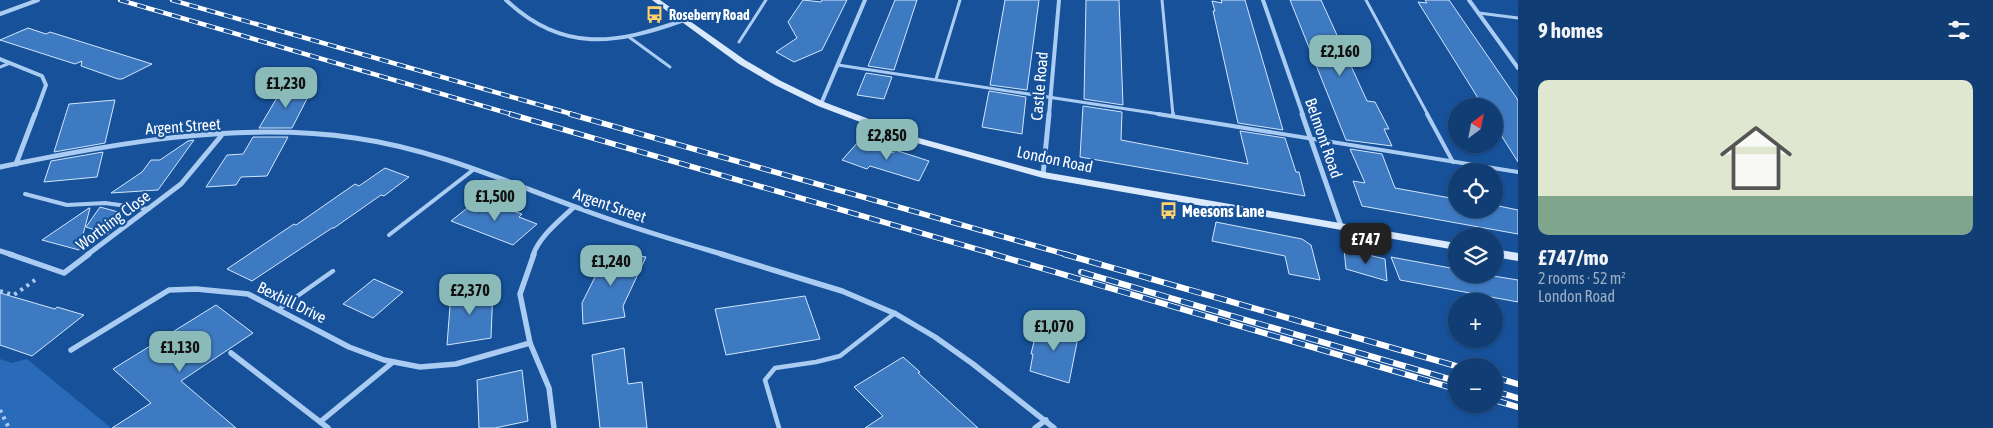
<!DOCTYPE html>
<meta charset="utf-8">
<style>
body{margin:0;font-family:"Asap Condensed",sans-serif;background:#194479;color:#f1f3f6;height:100vh;display:flex;flex-direction:column;font-size:19px;white-space:nowrap}
*{box-sizing:border-box;margin:0}
p{font-size:16px;color:#9caec5}
.icon{flex:none;width:28px;height:28px;fill:none;stroke:currentColor;stroke-width:2;stroke-linecap:round;stroke-linejoin:round}
.map{position:relative;flex:1;overflow:hidden}
.side{display:flex;flex-direction:column;background:#103d74;width:475px}
.side>*{flex:none}
.needle{width:32px;rotate:32deg}
.buttons{position:absolute;left:1448px;top:98px;display:grid;gap:10px}
.buttons a{display:grid;place-items:center;width:55px;height:55px;border-radius:50%;background:#103d74;box-shadow:0 1px 4px #0004,0 0 0 1px #305686;font-size:25px}
.price{position:absolute;translate:-50% -42px;padding:0 11px;border-radius:10px;background:#8bbbb9;color:#111;font-size:16px;line-height:32px;filter:drop-shadow(0 1px 2px #0008)}
.price::after{content:'';position:absolute;left:50%;top:30px;width:15px;height:11px;margin-left:-8px;background:inherit;clip-path:polygon(0 0,100% 0,50% 100%)}
.price.on{background:#222;color:#fff}
ul{padding:0;list-style:none}
li{display:grid;align-content:center;gap:10px;height:265px;padding:0 20px}
li span{display:grid;place-items:center;height:155px;border-radius:10px;color:#555}
li>.icon{margin-inline-start:auto}
span .icon{width:90px;height:90px;fill:#fffc;stroke-width:1}
li b{font-size:21px}
h2{display:flex;justify-content:space-between;align-items:center;height:60px;padding:0 20px;font-size:21px}
main{display:flex;flex:1;min-height:0}
.map>svg:first-child{display:block}
</style>
<main>
<div class="map">
<svg width="1518" height="428" viewBox="0 0 1518 428">
<rect width="100%" height="100%" fill="#16519a"/>
<path fill="#296bb8" d="M0,359L12,363L27,359L111,428H0Z"/>
<g fill="#3e7ac1" stroke="#d2e6fd">
<path d="M803,0L821,2L822,0H847L822,50L794,62L776,52L797,38L788,22Z"/>
<path d="M895,0H917L894,70L868,66Z"/>
<path d="M1005,0H1039L1027,90L990,85Z"/>
<path d="M1086,0H1119L1123,105L1084,99Z"/>
<path d="M1221,0H1245L1283,130L1238,123L1213,11H1215L1212,1L1222,3Z"/>
<path d="M1290,0H1321L1367,101L1375,102L1389,129H1384L1392,146L1346,140Z"/>
<path d="M1425,0H1449L1518,100V162L1494,124V106H1483L1418,2L1427,3Z"/>
<path d="M28,28L46,34L50,32L152,64L122,79H118L81,66L82,61L75,64L0,40Z"/>
<path d="M866,73L892,77L884,99L857,95Z"/>
<path d="M312,89L292,128H259L281,91Z"/>
<path d="M989,91L1026,97L1022,134L982,127Z"/>
<path d="M115,100L105,143L54,152L69,104Z"/>
<path d="M1083,106L1122,112L1121,140L1248,164L1240,131L1285,138L1296,172H1299L1305,196L1080,157Z"/>
<path d="M253,137H288L267,176L241,177L236,185L206,187L227,155L243,154Z"/>
<path d="M194,140L158,190L111,193L142,172L151,160H160L188,141Z"/>
<path d="M859,141L893,153L895,150L929,161L919,181L870,166L867,169L842,160Z"/>
<path d="M1350,149L1382,154L1395,188L1456,199V209H1494V205L1518,210V234L1362,206L1353,181L1365,183Z"/>
<path d="M103,152L97,177L44,182L51,161Z"/>
<path d="M385,168L409,177L384,196L381,195L334,228H332L252,281L227,269L294,224L296,225L355,184L359,186Z"/>
<path d="M476,201L493,207L496,205L522,214L519,217L537,224L513,245L451,221Z"/>
<path d="M100,207L122,213L108,234L86,227Z"/>
<path d="M90,208L79,250L42,240L89,208Z"/>
<path d="M1216,222L1302,239L1311,245L1320,280L1289,274L1285,256L1212,241Z"/>
<path d="M1344,249L1385,259L1387,281L1346,269Z"/>
<path d="M608,251L646,257L623,306L625,317L583,324L582,303Z"/>
<path d="M1391,257L1456,269V274H1481L1518,280V302L1400,280Z"/>
<path d="M374,279L403,292L373,318L343,304Z"/>
<path d="M493,287L491,338L447,345L451,293Z"/>
<path d="M0,293L55,309L57,307L84,315L32,356L0,345Z"/>
<path d="M805,296L820,339L726,355L715,309Z"/>
<path d="M216,305L253,333L181,381L236,428H112L151,403L113,369Z"/>
<path d="M1039,321L1079,332L1069,383L1030,371L1033,354H1031Z"/>
<path d="M624,348L628,384L642,382L647,428H600L592,355Z"/>
<path d="M903,357L920,372L918,373L978,428H865L883,416L854,387Z"/>
<path d="M522,370L528,421L495,428H479L477,380Z"/>
</g>
<g fill="none" stroke-linecap="round" stroke-linejoin="round">
<g stroke="#aaccf2" stroke-width="4" stroke-dasharray="3 4.5" stroke-linecap="butt">
<path d="M0,291L14,295L35,280"/>
<path d="M0,410L9,428"/>
</g>
<g stroke="#aaccf2" stroke-width="3">
<path d="M1162,0L1173,115"/>
<path d="M1366,0L1428,115"/>
<path d="M1479,13L1518,18"/>
<path d="M629,37L670,67"/>
<path d="M739,42L766,0"/>
<path d="M838,65L1166,115"/>
<path d="M0,67L10,63"/>
<path d="M936,79L960,0"/>
</g>
<g stroke="#aaccf2" stroke-width="4">
<path d="M1158,114L1518,172"/>
<path d="M1173,114V116"/>
<path d="M1427,114L1453,162"/>
<path d="M25,194L67,205L105,203L149,209"/>
<path d="M389,235L473,170"/>
</g>
<g stroke="#aaccf2" stroke-width="4.5">
<path d="M279,309L333,271"/>
<path d="M779,428L765,380L775,368L816,362L840,356L895,313"/>
</g>
<g stroke="#aaccf2" stroke-width="4">
<path d="M506,0C563,54 617,44 684,20"/>
<path d="M1263,0L1303,115"/>
<path d="M1469,0L1518,68"/>
<path d="M0,14L38,0"/>
<path d="M0,59L42,76L46,85L35,115"/>
<path d="M821,104L865,0"/>
<path d="M1049,115L1059,0"/>
</g>
<g stroke="#aaccf2" stroke-width="5">
<path d="M1302,114L1341,226"/>
<path d="M16,164L35,114"/>
<path d="M0,167C115,143 238,121 355,138C434,149 507,182 581,209C628,227 677,241 725,255"/>
<path d="M1043,175L1049,114"/>
<path d="M0,251L13,255"/>
<path d="M87,255L181,184L221,136"/>
<path d="M533,255C540,236 559,221 574,207"/>
</g>
<g stroke="#aaccf2" stroke-width="5.5">
<path d="M9,254L64,273L89,254"/>
<path d="M534,254L520,294L530,343L549,388L554,428"/>
<path d="M721,254L842,291L896,314L935,337L973,364L1054,428"/>
<path d="M71,350L169,290L196,289L248,294L349,347L384,360L420,367L456,364L530,343"/>
<path d="M231,353L328,428"/>
<path d="M320,422L393,362"/>
<path d="M1035,428L1046,420"/>
</g>
<g fill="#dae9fc" fill-rule="evenodd">
<path d="M652,0H660L745,60L781,81L824,102L919,138L1044,172L1456,243V250L1043,178L913,142L818,106L775,85L739,64Z"/>
<path d="M1494,249L1518,253V261L1494,257Z"/>
</g>
<defs>
<g id="rail-far2">
<path d="M120,0L514,115"/>
<path d="M172,0L575,115"/>
</g>
<g id="rail-far1">
<path d="M510,114L997,255"/>
<path d="M570,114L1068,255"/>
</g>
<g id="rail">
<path d="M993,254L1456,389"/>
<path d="M1064,254L1456,366"/>
<path d="M1081,272L1456,381"/>
<path d="M1494,377L1518,384"/>
<path d="M1494,391L1518,398"/>
<path d="M1494,400L1518,407"/>
</g>
</defs>
<use href="#rail-far2" stroke="#fff" stroke-width="4.5"/>
<use href="#rail-far1" stroke="#fff" stroke-width="5.5"/>
<use href="#rail" stroke="#fff" stroke-width="6"/>
<use href="#rail-far2" stroke="#16519a" stroke-width="3" stroke-dasharray="9" stroke-linecap="butt"/>
<use href="#rail-far1" stroke="#16519a" stroke-width="4" stroke-dasharray="11" stroke-linecap="butt"/>
<use href="#rail" stroke="#16519a" stroke-width="4.5" stroke-dasharray="13" stroke-linecap="butt"/>
</g>
<defs>
<symbol id="bus-bare" viewBox="-9 -9 18 18"><path d="M-5-6H5V4H4V6H2V4H-2V6H-4V4H-5ZM-3.5-4V0h7V-4ZM-3.5 1.2v1.5H-2V1.2ZM2 1.2v1.5H3.5V1.2Z" fill="#ffd36c" stroke="#16519a" stroke-width="2.5" paint-order="stroke"/></symbol>
</defs>
<g fill-rule="evenodd">
<use href="#bus-bare" x="642" y="2" width="25" height="25"/>
<use href="#bus-bare" x="1156" y="198" width="25" height="25"/>
</g>
<g text-anchor="middle" dominant-baseline="central" stroke-width="4.5" stroke-linejoin="round" paint-order="stroke">
<g font-size="14" font-weight="bold" fill="#fff" stroke="#16519a" text-anchor="start">
<text x="669" y="15">Roseberry Road</text>
</g>
<g font-size="16" fill="#fff" stroke="#16519a">
<text transform="translate(1039 86) rotate(-85)">Castle Road</text>
<text transform="translate(183 126) rotate(-4)">Argent Street</text>
<text transform="translate(1324 138) rotate(71)">Belmont Road</text>
<text transform="translate(1055 159) rotate(12)">London Road</text>
<text transform="translate(610 205) rotate(19)">Argent Street</text>
<text transform="translate(113 220) rotate(-37)">Worthing Close</text>
<text transform="translate(292 302) rotate(26)">Bexhill Drive</text>
</g>
<g font-size="16" font-weight="bold" fill="#fff" stroke="#16519a" text-anchor="start">
<text x="1182" y="211">Meesons Lane</text>
</g>
</g>
</svg>
<div class="buttons">
<a><svg class="needle" viewBox="-14 -14 28 28"><path d="M0-13l5 13h-10z" fill="#e53935"/><path d="M0 13l5-13h-10z" fill="#9caec5"/></svg></a>
<a><svg class="icon" aria-label="locate" viewBox="0 0 24 24"><circle cx="12" cy="12" r="6"/><path d="M12 2v4M12 18v4M2 12h4M18 12h4"/></svg></a>
<a><svg class="icon" aria-label="layers" viewBox="0 0 24 24"><path d="M12 4l9 5-9 5-9-5zM3 14l9 5 9-5"/></svg></a>
<a>+</a>
<a>−</a>
</div>
<b class="price" style="left:1340px;top:77px">£2,160</b>
<b class="price" style="left:286px;top:109px">£1,230</b>
<b class="price" style="left:887px;top:161px">£2,850</b>
<b class="price" style="left:495px;top:222px">£1,500</b>
<b class="price on" style="left:1366px;top:265px">£747</b>
<b class="price" style="left:611px;top:287px">£1,240</b>
<b class="price" style="left:470px;top:316px">£2,370</b>
<b class="price" style="left:1054px;top:352px">£1,070</b>
<b class="price" style="left:180px;top:373px">£1,130</b>
</div>
<section class="side">
<h2>9 homes<svg class="icon" aria-label="filters" viewBox="0 0 24 24"><path d="M4 7h16M4 17h16"/><circle cx="9" cy="7" r="2"/><circle cx="15" cy="17" r="2"/></svg></h2>
<ul>
<li><span style="background:linear-gradient(#dfe7d0 75%,#7fa58c 0)"><svg class="icon" aria-label="home" viewBox="0 0 24 24"><path d="M3 11l9-7 9 7M6 9v11h12V9"/></svg></span><div><b>£747/mo</b><p>2 rooms · 52 m²</p><p>London Road</p></div></li>
</ul>
</section>
</main>
